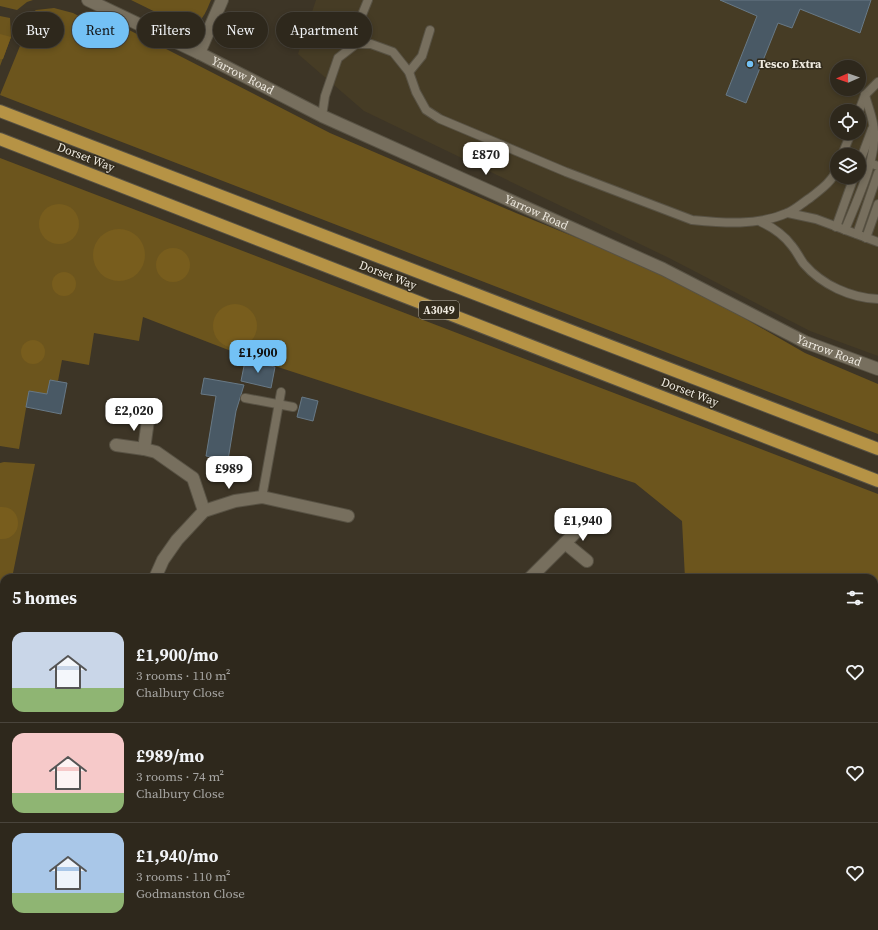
<!DOCTYPE html>
<meta charset="utf-8">
<style>
body{margin:0;font-family:"Source Serif 4",serif;background:#363025;color:#f1f3f6;height:100vh;display:flex;flex-direction:column;font-size:15px;white-space:nowrap}
*{box-sizing:border-box;margin:0}
p{font-size:13px;color:#a7a6a3}
.icon{flex:none;width:22px;height:22px;fill:none;stroke:currentColor;stroke-width:2;stroke-linecap:round;stroke-linejoin:round}
.map{position:relative;flex:1;overflow:hidden}
.side{position:absolute;left:0px;top:574px;width:878px;height:356px;display:flex;flex-direction:column;background:#2e281c;border-radius:12px 12px 0 0;box-shadow:0 2px 6px #0003,0 0 0 1px #49443b}
.side>*{flex:none}
.guide{position:absolute;left:12px;top:12px;width:400px;height:36px;display:flex;gap:8px}
.needle{width:26px;rotate:268deg}
.tools{position:absolute;left:830px;top:60px;display:grid;gap:8px}
.tools a{display:grid;place-items:center;width:36px;height:36px;border-radius:50%;background:#2e281c;box-shadow:0 2px 6px #0003,0 0 0 1px #49443b;font-size:20px}
.price{position:absolute;translate:-50% -34px;padding:0 9px;border-radius:8px;background:#fff;color:#222;font-size:13px;line-height:26px;filter:drop-shadow(0 1px 2px #0008)}
.price::after{content:'';position:absolute;left:50%;top:24px;width:12px;height:9px;margin-left:-6px;background:inherit;clip-path:polygon(0 0,100% 0,50% 100%)}
.price.on{background:#73c1f5;color:#111}
ul{padding:0;list-style:none}
li{display:flex;align-items:center;gap:12px;height:100px;padding:0 12px}
li+li{border-top:1px solid #49443b}
li span{display:grid;place-items:center;flex:none;width:112px;height:80px;border-radius:12px;color:#555}
li>.icon{margin-inline-start:auto}
span .icon{width:48px;height:48px;fill:#fffc;stroke-width:1}
li b{font-size:17px}
h2{display:flex;justify-content:space-between;align-items:center;height:48px;padding:0 12px;font-size:17px}
.tag{padding:0 14px;border-radius:18px;background:#2e281c;box-shadow:0 2px 6px #0003,0 0 0 1px #49443b;font-size:14px;line-height:36px}
.tag.on{background:#73c1f5;color:#111}
.map>svg:first-child{display:block}
</style>
<div class="map">
<svg width="878" height="930" viewBox="0 0 878 930">
<rect width="100%" height="100%" fill="#3d3526"/>
<path fill="#463c25" fill-rule="evenodd" d="M316,0H878V356L810,331L669,258L364,111L298,54ZM837,67H859V89H837ZM837,111H859V133H837ZM837,155H859V177H837Z"/>
<g fill="#6c551d">
<path d="M0,0H33L27,2L17,10L0,6Z"/>
<path d="M131,0H211C205,14 202,24 186,27Z"/>
<path d="M54,8L73,13L100,27L105,18L131,31L330,133L516,213L619,255L690,287L805,353L878,384V434L0,95L22,41L26,17L36,10Z"/>
<path d="M0,16L10,18L11,37L0,66Z"/>
<path d="M0,158L878,494V836L874,843V578H685L682,521L635,483L244,356L143,317L139,341L94,333L89,365L62,360L58,381L50,380L47,394L29,391L19,449L0,446Z"/>
<path d="M4,462L35,464L12,578H4V622L0,643V463Z"/>
<path d="M0,769L4,770V815L0,819Z"/>
<rect x="704" y="926" width="142" height="4"/>
</g>
<g fill="#785d1d">
<path d="M0,34L11,37L3,59H0Z"/>
<circle cx="59" cy="224" r="20"/>
<circle cx="119" cy="255" r="26"/>
<circle cx="173" cy="265" r="17"/>
<circle cx="64" cy="284" r="12"/>
<circle cx="235" cy="326" r="22"/>
<circle cx="33" cy="352" r="12"/>
<path d="M0,507C24,505 24,541 0,539Z"/>
<path d="M878,836V930H846V926H874V843Z"/>
</g>
<g fill="#495965" stroke="#687986">
<path d="M720,0H871L860,33L800,9L792,28L778,23L746,103L726,95L757,16Z"/>
<path d="M245,361L275,367L271,388L241,381Z"/>
<path d="M204,378L244,385L236,411L228,460L206,456L216,396L201,394Z"/>
<path d="M50,380L67,383L61,414L26,407L29,391L47,394Z"/>
<path d="M302,397L318,401L313,421L297,417Z"/>
</g>
<g fill="none" stroke-linecap="round" stroke-linejoin="round">
<defs>
<g id="lane">
<path d="M356,44L355,32L368,0"/>
<path d="M409,72L422,56L430,30"/>
<path d="M859,111L865,95L878,82"/>
<path d="M322,116L325,96L338,58L356,44H371L393,52L409,72L416,92L426,110L440,119L566,172L692,220C723,223 758,226 787,213C795,210 802,203 810,198C820,190 832,182 837,169"/>
<path d="M842,155L851,133"/>
<path d="M870,163L878,166"/>
<path d="M859,164L872,129"/>
<path d="M788,213L816,219L878,242"/>
<path d="M761,222C774,228 784,235 792,246C797,252 800,259 804,264C822,285 851,298 878,299"/>
<path d="M836,227L854,177"/>
<path d="M845,230C856,202 876,162 874,132C874,120 868,107 865,95"/>
<path d="M857,234L878,173"/>
<path d="M866,238L878,204"/>
<path d="M245,398L293,407"/>
<path d="M262,497L281,392"/>
</g>
<g id="street">
<path d="M199,53L222,0"/>
<path d="M116,445L144,449L156,452L193,478L204,511"/>
<path d="M144,449L148,420"/>
<path d="M565,543L587,561"/>
<path d="M155,578L163,560L177,540L204,511L235,501L262,497L348,516"/>
<path d="M530,578L585,523"/>
<path d="M0,748L4,749"/>
<path d="M76,926L83,930"/>
<path d="M242,926L245,930"/>
<path d="M391,926V930"/>
<path d="M578,926L580,930"/>
<path d="M0,928L4,924"/>
<path d="M253,930L267,926"/>
</g>
<g id="secondary">
<path id="s1" d="M88,0L199,53L322,116L663,269L805,342L878,369"/>
</g>
<g id="highway">
<path d="M0,111L878,449"/>
<path d="M0,139L878,481"/>
</g>
</defs>
<use href="#lane" stroke="#585244" stroke-width="10"/>
<use href="#street" stroke="#585244" stroke-width="14"/>
<use href="#secondary" stroke="#585244" stroke-width="14"/>
<use href="#highway" stroke="#585244" stroke-width="14"/>
<use href="#lane" stroke="#776f5e" stroke-width="8"/>
<use href="#street" stroke="#776f5e" stroke-width="12"/>
<use href="#secondary" stroke="#776f5e" stroke-width="12"/>
<use href="#highway" stroke="#b69345" stroke-width="12"/>
</g>
<circle fill="#73c1f5" stroke="#322b1c" stroke-width="1.5" cx="750" cy="64" r="4"/>
<g text-anchor="middle" dominant-baseline="central" stroke-width="3" stroke-linejoin="round" paint-order="stroke">
<rect fill="#322b1c" stroke="#b6b0a4" stroke-width="1" x="419" y="301" width="40" height="18" rx="3"/>
<g font-size="11" font-weight="bold" fill="#eee9df">
<text x="439" y="310">A3049</text>
</g>
<g font-size="12" font-weight="bold" fill="#eee9df" stroke="#322b1c" text-anchor="start">
<text x="758" y="64">Tesco Extra</text>
</g>
<g font-size="12" fill="#eee9df" stroke="#322b1c">
<text stroke="none"><textPath href="#s1" startOffset="172">Yarrow Road</textPath></text>
<text transform="translate(86 157) rotate(21)">Dorset Way</text>
<text stroke="none"><textPath href="#s1" startOffset="496">Yarrow Road</textPath></text>
<text transform="translate(388 275) rotate(21)">Dorset Way</text>
<text stroke="none"><textPath href="#s1" startOffset="820">Yarrow Road</textPath></text>
<text transform="translate(690 392) rotate(21)">Dorset Way</text>
</g>
</g>
</svg>
<div class="tools">
<a><svg class="needle" viewBox="-14 -14 28 28"><path d="M0-13l5 13h-10z" fill="#e53935"/><path d="M0 13l5-13h-10z" fill="#a7a6a3"/></svg></a>
<a><svg class="icon" aria-label="locate" viewBox="0 0 24 24"><circle cx="12" cy="12" r="6"/><path d="M12 2v4M12 18v4M2 12h4M18 12h4"/></svg></a>
<a><svg class="icon" aria-label="layers" viewBox="0 0 24 24"><path d="M12 4l9 5-9 5-9-5zM3 14l9 5 9-5"/></svg></a>
</div>
<b class="price" style="left:486px;top:176px">£870</b>
<b class="price on" style="left:258px;top:374px">£1,900</b>
<b class="price" style="left:134px;top:432px">£2,020</b>
<b class="price" style="left:229px;top:490px">£989</b>
<b class="price" style="left:583px;top:542px">£1,940</b>
<div class="guide">
<a class="tag">Buy</a>
<a class="tag on">Rent</a>
<a class="tag">Filters</a>
<a class="tag">New</a>
<a class="tag">Apartment</a>
</div>
<section class="side">
<h2>5 homes<svg class="icon" aria-label="filters" viewBox="0 0 24 24"><path d="M4 7h16M4 17h16"/><circle cx="9" cy="7" r="2"/><circle cx="15" cy="17" r="2"/></svg></h2>
<ul>
<li><span style="background:linear-gradient(#c9d6e8 70%,#8fb573 0)"><svg class="icon" aria-label="home" viewBox="0 0 24 24"><path d="M3 11l9-7 9 7M6 9v11h12V9"/></svg></span><div><b>£1,900/mo</b><p>3 rooms · 110 m²</p><p>Chalbury Close</p></div><svg class="icon" aria-label="heart" viewBox="0 0 24 24"><path d="M12 20l-8-8c-3-5 5-10 8-4 3-6 11-1 8 4z"/></svg></li>
<li><span style="background:linear-gradient(#f6c9c9 75%,#8fb573 0)"><svg class="icon" aria-label="home" viewBox="0 0 24 24"><path d="M3 11l9-7 9 7M6 9v11h12V9"/></svg></span><div><b>£989/mo</b><p>3 rooms · 74 m²</p><p>Chalbury Close</p></div><svg class="icon" aria-label="heart" viewBox="0 0 24 24"><path d="M12 20l-8-8c-3-5 5-10 8-4 3-6 11-1 8 4z"/></svg></li>
<li><span style="background:linear-gradient(#a9c7e8 75%,#8fb573 0)"><svg class="icon" aria-label="home" viewBox="0 0 24 24"><path d="M3 11l9-7 9 7M6 9v11h12V9"/></svg></span><div><b>£1,940/mo</b><p>3 rooms · 110 m²</p><p>Godmanston Close</p></div><svg class="icon" aria-label="heart" viewBox="0 0 24 24"><path d="M12 20l-8-8c-3-5 5-10 8-4 3-6 11-1 8 4z"/></svg></li>
</ul>
</section>
</div>
